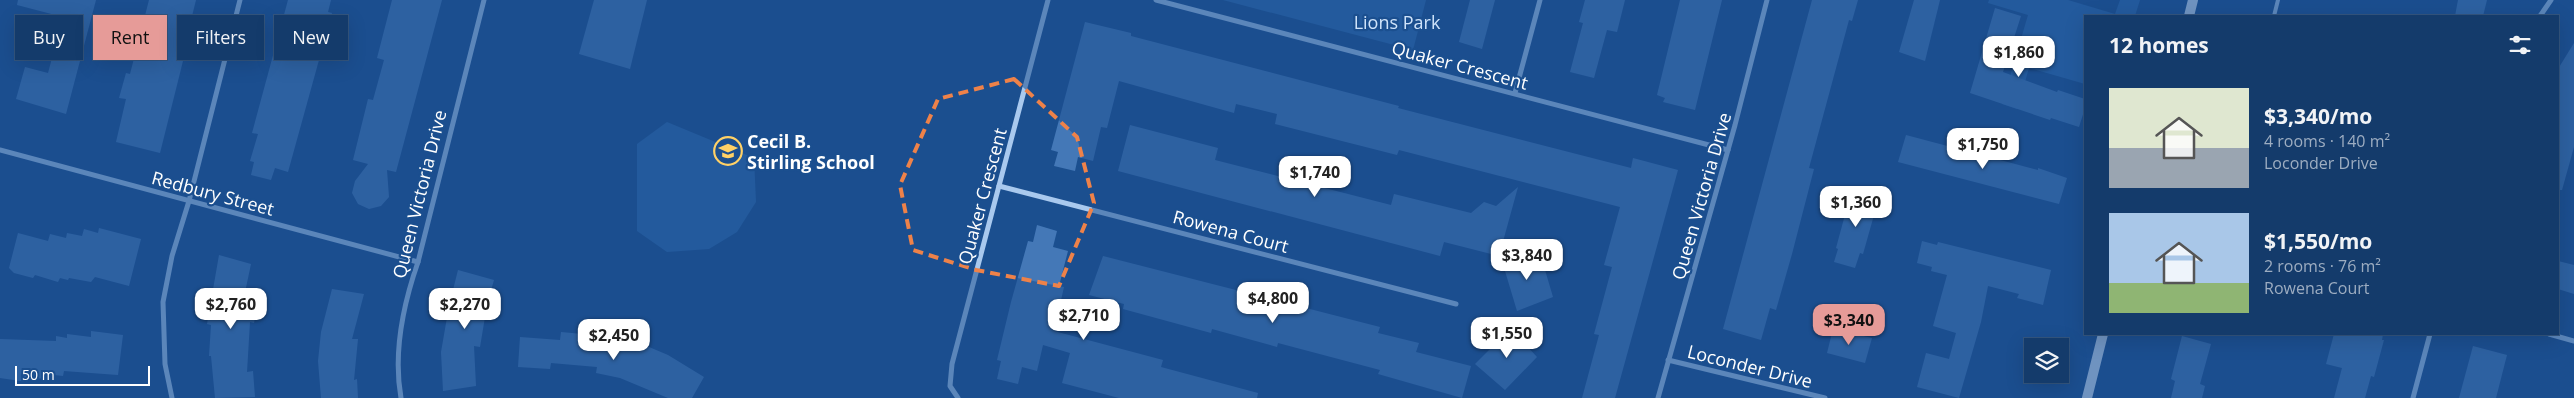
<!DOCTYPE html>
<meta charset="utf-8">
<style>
body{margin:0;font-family:"Open Sans",sans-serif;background:#214673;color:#f1f3f6;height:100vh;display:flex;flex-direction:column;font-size:19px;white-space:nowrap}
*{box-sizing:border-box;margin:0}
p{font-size:16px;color:#9dadc1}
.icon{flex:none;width:28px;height:28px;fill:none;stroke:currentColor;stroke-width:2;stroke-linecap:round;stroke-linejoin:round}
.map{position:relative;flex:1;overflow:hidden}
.drawer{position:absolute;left:2084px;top:15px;width:475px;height:320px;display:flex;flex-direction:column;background:#143b6b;border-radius:0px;box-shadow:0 5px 20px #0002,0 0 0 1px #33557e}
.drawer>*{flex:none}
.guide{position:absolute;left:15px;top:15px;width:475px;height:45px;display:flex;gap:10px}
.tools{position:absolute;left:2024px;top:338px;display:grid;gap:10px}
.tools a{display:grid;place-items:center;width:45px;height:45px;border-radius:0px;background:#143b6b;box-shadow:0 5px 20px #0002,0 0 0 1px #33557e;font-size:25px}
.scale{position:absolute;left:15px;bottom:12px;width:135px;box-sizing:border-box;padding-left:5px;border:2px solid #fff;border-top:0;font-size:14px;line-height:18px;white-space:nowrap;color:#fff;-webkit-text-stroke:4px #1b4f8f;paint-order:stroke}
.price{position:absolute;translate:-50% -42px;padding:0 11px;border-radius:10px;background:#fff;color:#222;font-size:16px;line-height:32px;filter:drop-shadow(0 1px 2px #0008)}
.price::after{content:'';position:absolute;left:50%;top:30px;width:15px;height:11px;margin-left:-8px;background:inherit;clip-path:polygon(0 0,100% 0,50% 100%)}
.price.active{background:#e69b98;color:#111}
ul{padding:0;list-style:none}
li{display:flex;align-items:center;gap:15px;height:125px;padding:0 25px}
li span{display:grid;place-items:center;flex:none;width:140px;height:100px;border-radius:0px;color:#555}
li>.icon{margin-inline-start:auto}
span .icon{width:60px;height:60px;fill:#fffc;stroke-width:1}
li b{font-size:21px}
h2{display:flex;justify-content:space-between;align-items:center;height:60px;padding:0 25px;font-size:21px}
.pill{padding:0 18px;border-radius:0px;background:#143b6b;box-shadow:0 5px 20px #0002,0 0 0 1px #33557e;font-size:18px;line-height:45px}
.pill.active{background:#e69b98;color:#111}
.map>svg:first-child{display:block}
</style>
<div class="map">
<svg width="2574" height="398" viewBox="0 0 2574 398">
<rect width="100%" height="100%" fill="#1b4f8f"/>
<g fill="#2e69ad">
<path d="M1223,0H1426L1413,50Z"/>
<path d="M1989,0H2068L2115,14L2120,0H2140L2135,16H2085V84L2029,68L2017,109L2002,104L2028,15L1988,3Z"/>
<path d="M667,122L754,158L756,202L737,232L709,249L667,252L637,231V144Z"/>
</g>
<g fill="#4478b7">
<path d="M18,0H96L66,114L16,99L25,67L48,73L63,17L17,5Z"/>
<path d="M149,0H196L192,16L194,17L160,153L116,142L126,99L119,98L126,73L130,74Z"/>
<path d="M288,0H331L328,12L332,13L288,172L275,168L271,180L251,175L254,162L250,161L258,134L252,133Z"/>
<path d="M392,0H442L396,172L387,170L389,197L381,206L369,209L358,204L352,193L355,181L368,164L353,160L368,99L373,100L384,60L377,58Z"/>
<path d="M594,0H647L630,69L579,54Z"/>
<path d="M1470,0H1495L1482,49L1459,42Z"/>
<path d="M1585,0H1625L1617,32L1607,30L1594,78L1570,72L1583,23L1579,22Z"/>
<path d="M1680,0H1722L1695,110L1663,102L1665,98L1657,95Z"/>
<path d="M1812,0H1858L1852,21L1849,20L1809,168L1814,169L1792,254L1776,310L1770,308L1761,340L1723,329Z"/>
<path d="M1914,0H1940L1925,61L1899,52Z"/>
<path d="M2458,0H2487L2483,16H2455Z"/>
<path d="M1995,8L2021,16L2003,72L2057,92L2058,90L2085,99V108L2079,127L2051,118L2050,120L1970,93Z"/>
<path d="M1085,22L1131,33V36L1399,106L1398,108L1631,168L1633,158L1678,170L1615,398H1582L1599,335L1594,334L1612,267L1604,265L1620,207L1399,150L1397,155L1275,124L1277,114L1236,104L1234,113L1119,81L1107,128L1101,127L1093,161L1078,157L1075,171L1054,166L1058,152L1051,150Z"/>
<path d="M2574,43V147L2562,190H2558V69Z"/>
<path d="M1130,125L1218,148L1215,160L1391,205L1394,194L1471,213L1484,202L1496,206L1518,187L1499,256L1444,242L1440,256L1118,171Z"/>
<path d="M1906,135L2038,170V168L2067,178L2059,204L1898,162Z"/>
<path d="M1855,188L1877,193L1873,207L1876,208L1863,254L1860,253L1855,268L1834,262L1838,249L1836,248L1849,200H1852Z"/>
<path d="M1037,225L1057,231L1053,247L1068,251L1059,286L1064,287L1054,331L1163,360L1161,367L1258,393L1257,398H1119L1062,383L1070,353L1043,345L1037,371L1022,367L1018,384L997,379L1001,361L997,360L1011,302L1028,241L1033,242Z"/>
<path d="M99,228L141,239L129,286L95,277L91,282L69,278L68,280L60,278L58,282L35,275L33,278L14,273L9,268L18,233L48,241L50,234L66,238L67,233L82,236L84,229L98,233Z"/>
<path d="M1922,241L1937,245L1938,242L2051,270L2043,305L2017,298L2019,294L1988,286L1981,322L1959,398L1917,387L1926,353L1949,359L1956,333L1933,326L1947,275L1931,271L1932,267L1917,263Z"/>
<path d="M1540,253L1553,297L1517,311L1502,261L1521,255L1522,259Z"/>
<path d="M219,255L251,264L244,297L258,303L254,323L250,322L247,372L253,371L255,397L215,398L211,356H209L211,325L207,324Z"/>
<path d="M1103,256L1380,327L1378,333L1419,343L1416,352L1471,366L1462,398L1378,374L1380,370L1278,343L1277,347L1212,329L1211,333L1123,309L1124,304L1089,295Z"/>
<path d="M2558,261L2574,265V294L2558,289Z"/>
<path d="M458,270L494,280L488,301L493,303L489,318L485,317L480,347L474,346L476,386L443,391L441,352L449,306Z"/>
<path d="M332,289L364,294L352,339H358L354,380L357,379L358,398H321L318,361L321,332Z"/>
<path d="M1512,327L1526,341L1524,343L1537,357L1505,390L1475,364Z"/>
<path d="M1833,329L1872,338L1865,363L1827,353Z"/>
<path d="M91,331L123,335L118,375L64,371L63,376L46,374L45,379L28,377L27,382L0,378V339L56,341V336L67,338V334L91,337Z"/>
<path d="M561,332L604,336L605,332L630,337V339L668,355L704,377L692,398H668L620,378L596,373L597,367L551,363L550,369L518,367L520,337L560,340Z"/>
<path d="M2334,334H2383L2382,340H2384L2374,377L2371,376L2365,398H2334L2342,368L2326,364Z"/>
<path d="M2182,336L2211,344L2200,384L2205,386L2202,398H2171L2175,381L2171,379Z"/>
<path d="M2473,346L2507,355L2496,398H2459Z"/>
</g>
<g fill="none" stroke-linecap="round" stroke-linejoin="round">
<path stroke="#a9c9ee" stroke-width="4" d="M2274,16L2278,0"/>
<g stroke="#a9c9ee" stroke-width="5">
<path d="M1156,0L1728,150"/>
<path d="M2540,16L2551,0"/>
<path d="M1515,93L1540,0"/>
<path d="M0,150L418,262"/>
<path d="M999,186L1456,304"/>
<path d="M2549,334L2574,341"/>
<path d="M1668,360L1825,398"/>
<path d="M172,398L165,364L163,302L172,256L189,201L240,0"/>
<path d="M401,398C393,353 403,305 418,262L484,0"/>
<path d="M958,398L950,386L952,364L1048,0"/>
<path d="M1658,398L1735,125L1767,0"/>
<path d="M2413,398L2430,334"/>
</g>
<g stroke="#d6e6fa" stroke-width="10">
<path d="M2189,16L2193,0"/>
<path d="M2087,398L2103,334"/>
</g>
</g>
<path d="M0 0H2574V398H0ZM1014,79L1077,137L1094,203L1059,286L976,270L913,250L900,185L938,99Z" fill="#1b4f8f" fill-opacity=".55" fill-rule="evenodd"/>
<path fill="none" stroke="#ee8249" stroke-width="4" stroke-dasharray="10 6" stroke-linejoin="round" d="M1014,79L1077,137L1094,203L1059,286L976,270L913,250L900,185L938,99Z"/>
<defs>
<symbol id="school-ring" viewBox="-11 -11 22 22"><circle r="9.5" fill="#1b4f8f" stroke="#ffd166" stroke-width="1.5"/><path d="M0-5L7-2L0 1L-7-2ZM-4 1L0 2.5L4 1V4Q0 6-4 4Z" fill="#ffd166"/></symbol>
</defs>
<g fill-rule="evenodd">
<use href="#school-ring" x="712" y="135" width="32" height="32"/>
</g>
<g text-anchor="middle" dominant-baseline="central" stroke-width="4.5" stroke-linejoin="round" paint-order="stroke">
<g font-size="18" fill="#cfe3fa" stroke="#1b4f8f">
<text x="1397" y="22">Lions Park</text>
</g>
<g font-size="18" fill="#fff" stroke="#1b4f8f">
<text transform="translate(1460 65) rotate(15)">Quaker Crescent</text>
<text transform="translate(213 193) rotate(15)">Redbury Street</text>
<text transform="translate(419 194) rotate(-76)">Queen Victoria Drive</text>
<text transform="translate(982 196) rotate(-75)">Quaker Crescent</text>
<text transform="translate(1701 196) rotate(-74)">Queen Victoria Drive</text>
<text transform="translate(1231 231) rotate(15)">Rowena Court</text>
<text transform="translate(1750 366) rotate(14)">Loconder Drive</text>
</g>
<g font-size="18" font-weight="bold" fill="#fff" stroke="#1b4f8f" text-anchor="start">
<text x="747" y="141">Cecil B.<tspan x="747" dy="21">Stirling School</tspan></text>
</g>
</g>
</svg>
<div class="tools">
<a><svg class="icon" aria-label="layers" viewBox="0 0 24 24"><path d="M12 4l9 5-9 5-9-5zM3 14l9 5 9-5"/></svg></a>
</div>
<div class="scale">50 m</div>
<b class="price" style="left:2019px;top:78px">$1,860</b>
<b class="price" style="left:1983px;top:170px">$1,750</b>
<b class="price" style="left:1315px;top:198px">$1,740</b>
<b class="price" style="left:1856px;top:228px">$1,360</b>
<b class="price" style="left:1527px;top:281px">$3,840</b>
<b class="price" style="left:1273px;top:324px">$4,800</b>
<b class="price" style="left:231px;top:330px">$2,760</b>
<b class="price" style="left:465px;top:330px">$2,270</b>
<b class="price" style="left:1084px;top:341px">$2,710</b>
<b class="price active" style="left:1849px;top:346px">$3,340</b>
<b class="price" style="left:1507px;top:359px">$1,550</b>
<b class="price" style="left:614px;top:361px">$2,450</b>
<div class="guide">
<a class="pill">Buy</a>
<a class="pill active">Rent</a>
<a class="pill">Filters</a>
<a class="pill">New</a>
</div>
<section class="drawer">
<h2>12 homes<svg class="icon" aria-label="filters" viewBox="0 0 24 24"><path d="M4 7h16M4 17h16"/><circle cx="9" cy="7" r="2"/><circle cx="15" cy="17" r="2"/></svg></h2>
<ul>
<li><span style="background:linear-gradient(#dfe7d0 60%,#9aa5b1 0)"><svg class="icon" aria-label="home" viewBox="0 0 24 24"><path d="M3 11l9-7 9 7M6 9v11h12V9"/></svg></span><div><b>$3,340/mo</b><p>4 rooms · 140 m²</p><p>Loconder Drive</p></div></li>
<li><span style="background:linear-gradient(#a9c7e8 70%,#8fb573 0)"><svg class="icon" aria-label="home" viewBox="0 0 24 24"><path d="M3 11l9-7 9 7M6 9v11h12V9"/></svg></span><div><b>$1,550/mo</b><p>2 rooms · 76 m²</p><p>Rowena Court</p></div></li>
</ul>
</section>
</div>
